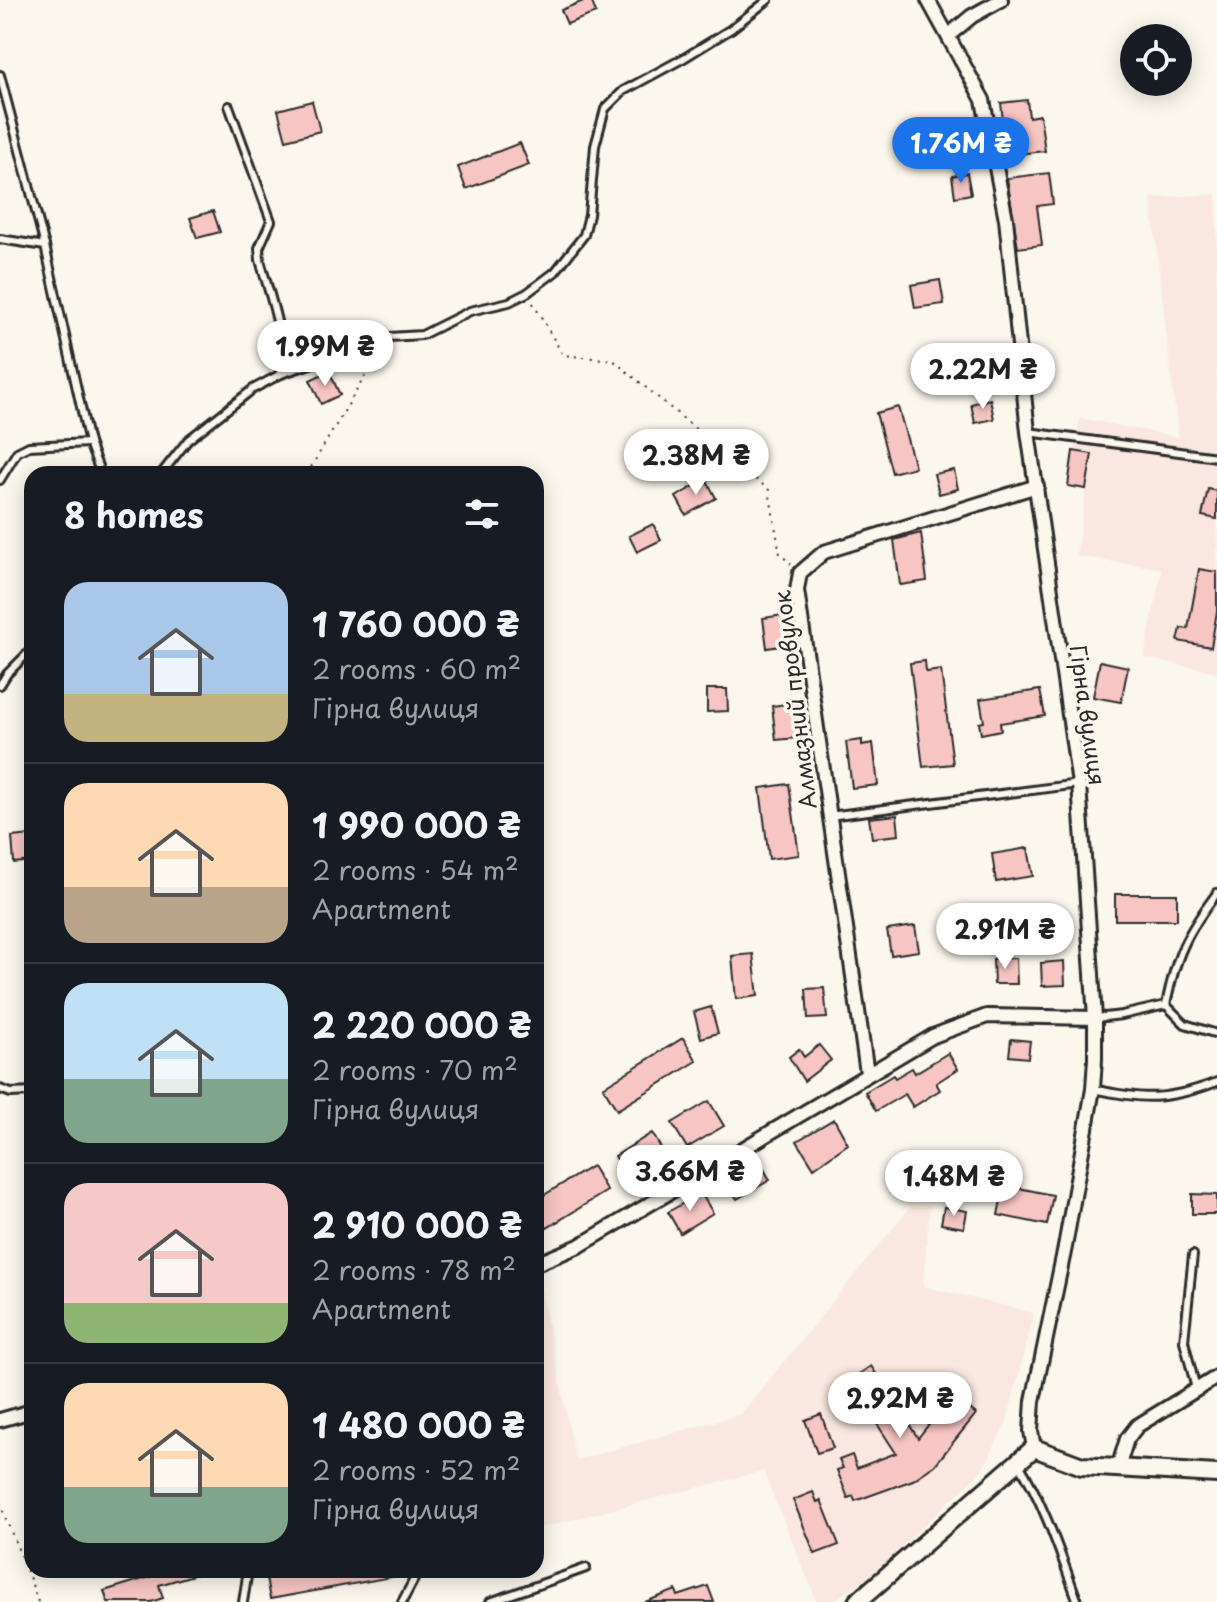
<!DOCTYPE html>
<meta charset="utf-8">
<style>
body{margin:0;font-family:"Playpen Sans",sans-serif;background:#242831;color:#f1f3f6;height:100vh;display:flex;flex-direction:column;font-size:30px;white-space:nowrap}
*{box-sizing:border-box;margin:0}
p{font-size:26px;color:#9ea1a6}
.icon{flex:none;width:44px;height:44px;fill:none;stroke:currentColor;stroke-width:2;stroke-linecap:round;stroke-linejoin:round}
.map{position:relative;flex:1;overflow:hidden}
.details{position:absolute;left:24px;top:466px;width:520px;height:1112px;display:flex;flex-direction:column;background:#171b24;border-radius:24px;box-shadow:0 4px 20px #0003}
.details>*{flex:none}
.tools{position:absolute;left:1120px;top:24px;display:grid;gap:16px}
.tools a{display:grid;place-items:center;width:72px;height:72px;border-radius:50%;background:#171b24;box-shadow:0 4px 20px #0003;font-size:40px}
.price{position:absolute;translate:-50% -68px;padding:0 18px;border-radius:28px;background:#fff;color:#222;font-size:26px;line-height:52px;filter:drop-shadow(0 2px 4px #0008)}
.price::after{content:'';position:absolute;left:50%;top:48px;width:24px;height:18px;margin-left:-12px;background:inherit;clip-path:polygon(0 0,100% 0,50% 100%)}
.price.current{background:#1a73e8;color:#fff}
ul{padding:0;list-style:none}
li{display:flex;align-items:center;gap:24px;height:200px;padding:0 40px}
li+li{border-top:2px solid #363941}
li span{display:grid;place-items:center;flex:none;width:224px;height:160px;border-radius:24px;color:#555}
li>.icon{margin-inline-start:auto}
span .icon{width:96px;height:96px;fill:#fffc;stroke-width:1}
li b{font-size:34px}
h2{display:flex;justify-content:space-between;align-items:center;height:96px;padding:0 40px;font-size:34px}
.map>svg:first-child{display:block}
</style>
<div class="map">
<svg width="1217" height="1602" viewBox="0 0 1217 1602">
<rect width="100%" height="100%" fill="#fbf7ec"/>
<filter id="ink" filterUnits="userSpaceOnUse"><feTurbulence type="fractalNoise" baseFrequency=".0125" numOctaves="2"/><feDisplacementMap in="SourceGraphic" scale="16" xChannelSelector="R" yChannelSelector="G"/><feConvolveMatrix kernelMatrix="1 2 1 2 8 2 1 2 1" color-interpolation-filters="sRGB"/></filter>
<g filter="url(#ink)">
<g fill="#fae8e0">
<path d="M1217,194V672L1144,658L1162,569L1076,556L1086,489L1068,486L1080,418L1178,437L1151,198Z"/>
<path d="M911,1206H930L923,1286L1034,1313L1007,1421L987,1462L975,1478L871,1575L832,1602H817L763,1471L536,1529V1286L540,1285L576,1460L741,1414Z"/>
</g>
<g fill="#f7c6c3" stroke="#2b2b2b" stroke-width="2">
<path d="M586,0H591L596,13L567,24L561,10Z"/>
<path d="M1027,100L1029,117L1040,115L1045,151L1007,155L1001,103Z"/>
<path d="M312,101L320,131L286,140L278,110Z"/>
<path d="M960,120L963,138L943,142L940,124Z"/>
<path d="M520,143L529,165L466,189L458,167Z"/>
<path d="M967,173L971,194L955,197L952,176Z"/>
<path d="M1049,173L1053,204L1037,206L1042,245L1018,248L1007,178Z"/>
<path d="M213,211L220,232L197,238L190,218Z"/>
<path d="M940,280L944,304L915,308L911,285Z"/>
<path d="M329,371L340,395L321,404L310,380Z"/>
<path d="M990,399L994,419L975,423L971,404Z"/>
<path d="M898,407L915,467L892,473L876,413Z"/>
<path d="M1073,451L1092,454L1086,489L1068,486Z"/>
<path d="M954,470L958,489L939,494L934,474Z"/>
<path d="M706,479L716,498L686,515L676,497Z"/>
<path d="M1208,489L1217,491V519L1202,516Z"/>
<path d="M653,524L661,540L637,552L629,536Z"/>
<path d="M921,533L927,581L900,585L894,540Z"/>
<path d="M1199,569L1217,572V611L1211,647L1178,641L1181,628L1188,629Z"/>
<path d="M784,615L788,645L767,648L763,618Z"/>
<path d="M925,661L926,672L941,670L953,764L923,767L910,663Z"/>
<path d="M1100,661L1128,667L1121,702L1093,697Z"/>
<path d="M707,689H727L728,711L707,712Z"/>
<path d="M1040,690L1045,716L1000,723L1001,730L981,734L979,723L984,722L980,699Z"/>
<path d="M793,703L797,738L776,740L772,706Z"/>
<path d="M862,740V745L873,743L878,785L852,788L846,742Z"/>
<path d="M789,784L799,855L769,859L760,788Z"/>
<path d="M897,815L899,835L872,838L869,818Z"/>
<path d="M32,835V861L14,863L12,837Z"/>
<path d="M1028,848L1033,876L996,882L992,854Z"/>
<rect x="1115" y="894" width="62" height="26"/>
<path d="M1044,912L1046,934L1021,936L1019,914Z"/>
<path d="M915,926L919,951L891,955L887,930Z"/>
<path d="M753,954L758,996L736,999L732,956Z"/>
<path d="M1016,958L1017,984H994L993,959Z"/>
<path d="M1064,961L1065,985L1042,986L1041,963Z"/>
<path d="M824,988L827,1018L808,1019L806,989Z"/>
<path d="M711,1007L718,1033L701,1038L694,1012Z"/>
<path d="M683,1038L697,1061L617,1110L603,1087Z"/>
<path d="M1011,1039L1030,1041L1028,1058L1009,1056Z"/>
<path d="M819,1045L831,1060L804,1081L789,1057L799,1049L804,1057Z"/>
<path d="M948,1053L958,1069L936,1083L940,1090L913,1107L905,1094L876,1111L865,1092L893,1075L895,1078L912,1068L915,1073Z"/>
<path d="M709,1101L724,1126L687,1148L672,1123Z"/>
<path d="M834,1119L848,1144L814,1168L797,1141Z"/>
<path d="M652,1133L667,1158L630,1181L615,1156Z"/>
<path d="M758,1159L770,1180L737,1199L725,1179Z"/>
<path d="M592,1166L607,1191L547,1228L536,1210V1200Z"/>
<path d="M1004,1185L1053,1195L1047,1225L998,1215Z"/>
<path d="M701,1193L713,1213L680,1233L668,1212Z"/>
<path d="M1192,1194L1217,1195V1214H1192Z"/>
<path d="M944,1207L967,1211L964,1228L941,1224Z"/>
<path d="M871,1366L918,1438L952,1395L976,1414L935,1465L913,1480L855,1501L853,1496L848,1498L837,1470L843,1468L839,1460L852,1455L857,1468L896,1453L849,1381Z"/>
<path d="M821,1414L833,1448L817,1453L805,1420Z"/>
<path d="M813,1492L817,1502L821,1500L839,1545L815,1554L793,1500Z"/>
<path d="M154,1570H199L200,1573L159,1585L163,1598L151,1602H108L104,1591L156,1575Z"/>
<path d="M274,1570H397V1576L270,1599L265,1573L274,1572Z"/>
<path d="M708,1586L714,1602H645L676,1590L678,1596Z"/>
</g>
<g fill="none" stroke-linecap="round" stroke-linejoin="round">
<defs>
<g id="lane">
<path d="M0,75L45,246L89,443L101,474"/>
<path d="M229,106L271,221L259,248L260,260C270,297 285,334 281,374"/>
<path d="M0,239L45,246"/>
<path d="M1028,432L1217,457"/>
<path d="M161,474L188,440L253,389L281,374L389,337L422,335L470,311L509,302L527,293L555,272L584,235L589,215L595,146L605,109L623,91L684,58L731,29L768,0"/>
<path d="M0,480L17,452L29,446L89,443"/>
<path d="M0,685L7,674L32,649"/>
<path d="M829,816L1079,784"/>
<path d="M1166,1005C1176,955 1186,934 1217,893"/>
<path d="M1096,1018L1122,1015L1166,1005L1185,1024L1217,1034"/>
<path d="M0,1089L11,1093L32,1092"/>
<path d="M1093,1089C1144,1100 1167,1101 1217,1082"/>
<path d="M1193,1255L1184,1341L1196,1389"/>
<path d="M1019,1464C1044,1503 1062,1559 1078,1602"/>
<path d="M243,1602L248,1570"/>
<path d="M402,1602L419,1570"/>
<path d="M490,1602L586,1568"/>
</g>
<g id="street">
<path d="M928,0L983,100L994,157L1006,219L1028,432L1079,784L1095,1018V1059L1093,1089L1065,1247L1033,1401L1031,1431L1034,1448"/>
<path d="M949,35L972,16L1001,0"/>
<path d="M867,1073L797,590L800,573L824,552L1037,486"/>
<path d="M536,1264L579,1246L933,1036L987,1016L1095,1018"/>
<path d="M0,1420L32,1411"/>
<path d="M1118,1468L1127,1439L1137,1426L1217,1377"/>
</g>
<path id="secondary" d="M857,1602L1034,1448L1082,1466L1217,1474"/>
</defs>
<use href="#lane" stroke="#2b2b2b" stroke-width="12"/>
<use href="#street" stroke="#2b2b2b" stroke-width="18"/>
<use href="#secondary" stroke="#2b2b2b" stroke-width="22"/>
<g stroke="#2b2b2b" stroke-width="2" stroke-dasharray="2 6" stroke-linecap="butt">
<path d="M533,303L563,355L613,360L769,490L780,554L791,564"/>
<path d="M307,474L380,351"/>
<path d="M0,1503C12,1536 27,1568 38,1602"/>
</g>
<use href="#lane" stroke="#fbf7ec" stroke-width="6"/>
<use href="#street" stroke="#fbf7ec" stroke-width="12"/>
<use href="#secondary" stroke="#fbf7ec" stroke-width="16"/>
</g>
</g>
<g text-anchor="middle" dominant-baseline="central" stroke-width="7" stroke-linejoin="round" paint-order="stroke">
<g font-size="22" fill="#2b2b2b" stroke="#fbf7ec">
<text transform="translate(794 700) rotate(-97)">Алмазний провулок</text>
<text transform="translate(1089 715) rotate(82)">Гірна вулиця</text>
</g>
</g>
</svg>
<div class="tools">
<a><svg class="icon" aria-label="locate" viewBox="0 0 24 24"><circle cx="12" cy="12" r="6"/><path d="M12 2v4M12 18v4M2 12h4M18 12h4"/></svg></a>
</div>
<b class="price current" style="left:961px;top:185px">1.76M ₴</b>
<b class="price" style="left:325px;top:388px">1.99M ₴</b>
<b class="price" style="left:983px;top:411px">2.22M ₴</b>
<b class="price" style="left:696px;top:497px">2.38M ₴</b>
<b class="price" style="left:1005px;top:971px">2.91M ₴</b>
<b class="price" style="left:690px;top:1213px">3.66M ₴</b>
<b class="price" style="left:954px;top:1218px">1.48M ₴</b>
<b class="price" style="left:900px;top:1440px">2.92M ₴</b>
<section class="details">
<h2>8 homes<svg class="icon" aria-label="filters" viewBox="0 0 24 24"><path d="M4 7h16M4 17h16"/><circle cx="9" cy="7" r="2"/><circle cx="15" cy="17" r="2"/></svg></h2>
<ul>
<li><span style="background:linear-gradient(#a9c7e8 70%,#c2b280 0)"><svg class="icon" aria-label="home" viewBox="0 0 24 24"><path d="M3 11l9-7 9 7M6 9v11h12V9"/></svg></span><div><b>1 760 000 ₴</b><p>2 rooms · 60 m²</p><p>Гірна вулиця</p></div></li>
<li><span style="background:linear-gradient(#ffd9b3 65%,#b9a48a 0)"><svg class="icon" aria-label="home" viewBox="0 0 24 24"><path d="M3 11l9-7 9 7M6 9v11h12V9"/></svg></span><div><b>1 990 000 ₴</b><p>2 rooms · 54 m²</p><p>Apartment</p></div></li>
<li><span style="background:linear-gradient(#bfe0f5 60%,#7fa58c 0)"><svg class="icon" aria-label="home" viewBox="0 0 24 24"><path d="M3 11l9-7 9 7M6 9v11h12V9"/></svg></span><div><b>2 220 000 ₴</b><p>2 rooms · 70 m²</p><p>Гірна вулиця</p></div></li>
<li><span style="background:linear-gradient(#f6c9c9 75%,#8fb573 0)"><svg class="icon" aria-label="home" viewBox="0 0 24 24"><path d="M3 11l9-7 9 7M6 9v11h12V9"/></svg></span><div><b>2 910 000 ₴</b><p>2 rooms · 78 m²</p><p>Apartment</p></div></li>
<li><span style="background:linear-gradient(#ffd9b3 65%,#7fa58c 0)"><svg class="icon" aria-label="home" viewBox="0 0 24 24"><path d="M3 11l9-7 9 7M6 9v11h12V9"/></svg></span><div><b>1 480 000 ₴</b><p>2 rooms · 52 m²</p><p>Гірна вулиця</p></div></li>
</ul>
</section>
</div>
